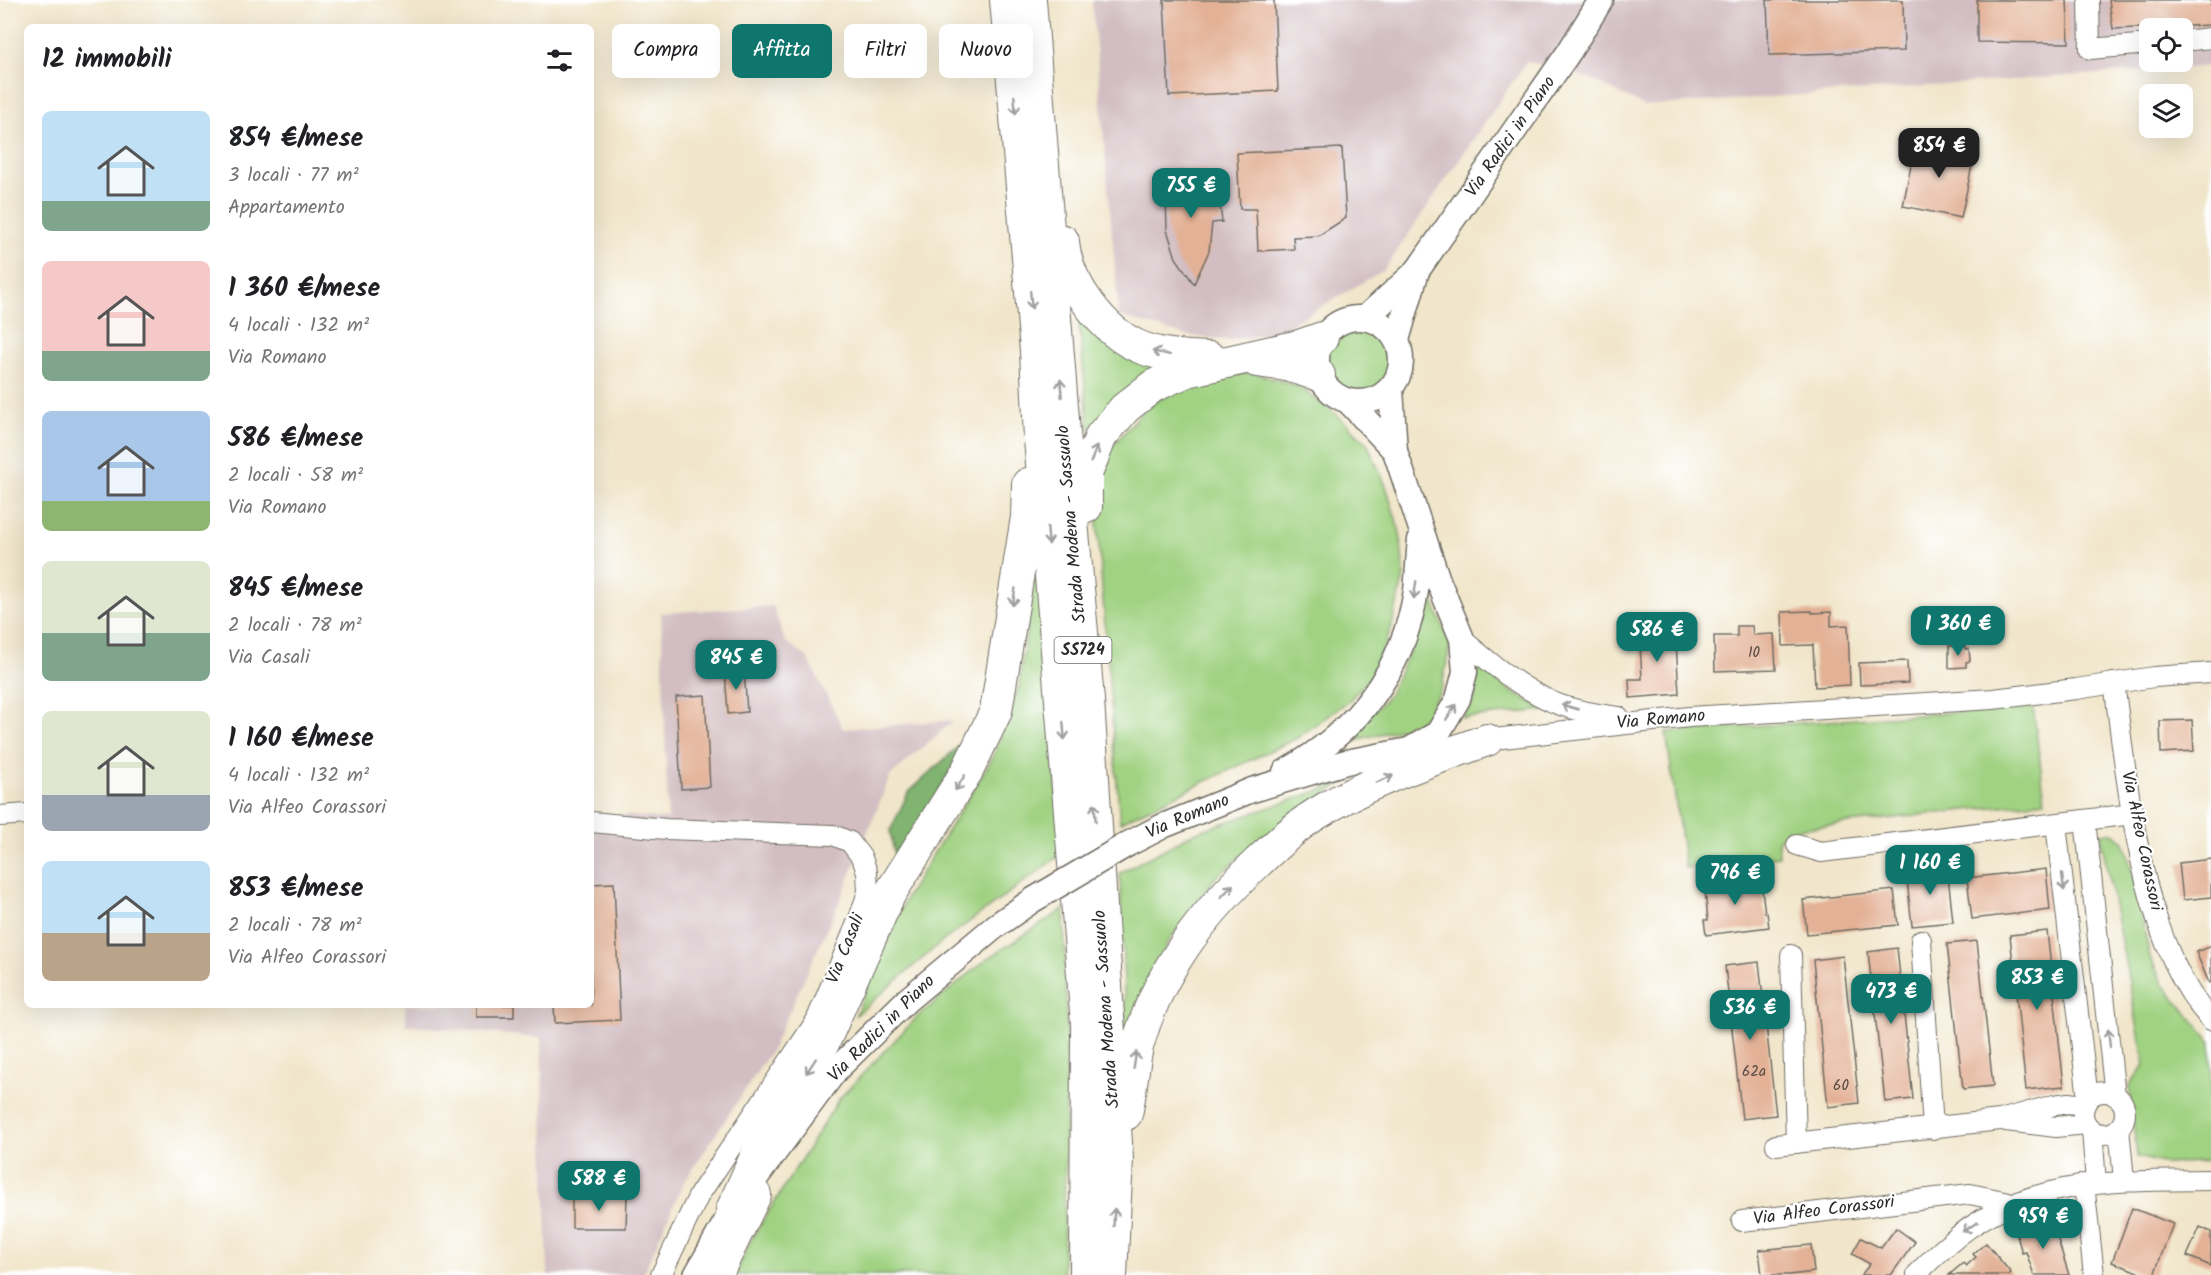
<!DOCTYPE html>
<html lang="it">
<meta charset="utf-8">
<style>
body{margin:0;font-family:Kalam,sans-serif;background:#f6f6f6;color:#202124;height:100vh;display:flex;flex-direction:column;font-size:22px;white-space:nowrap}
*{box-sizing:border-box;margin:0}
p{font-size:20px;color:#757577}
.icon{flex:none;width:33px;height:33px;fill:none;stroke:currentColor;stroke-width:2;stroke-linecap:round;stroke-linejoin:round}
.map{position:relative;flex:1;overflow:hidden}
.panel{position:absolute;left:24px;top:24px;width:570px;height:984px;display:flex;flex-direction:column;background:#fff;border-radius:9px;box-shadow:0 6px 24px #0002}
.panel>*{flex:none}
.banner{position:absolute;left:612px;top:24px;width:570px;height:54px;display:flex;gap:12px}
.tools{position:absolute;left:2139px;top:18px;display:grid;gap:12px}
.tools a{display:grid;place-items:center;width:54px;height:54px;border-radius:9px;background:#fff;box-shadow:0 6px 24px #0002;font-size:30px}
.price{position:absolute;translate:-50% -51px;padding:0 14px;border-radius:12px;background:#0f766e;color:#fff;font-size:20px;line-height:39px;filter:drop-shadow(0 2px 3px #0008)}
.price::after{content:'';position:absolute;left:50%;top:36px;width:18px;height:14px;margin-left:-9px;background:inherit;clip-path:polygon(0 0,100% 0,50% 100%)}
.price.selected{background:#222;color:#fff}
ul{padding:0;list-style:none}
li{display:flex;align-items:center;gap:18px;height:150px;padding:0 18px}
li span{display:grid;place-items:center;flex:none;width:168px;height:120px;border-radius:9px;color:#555}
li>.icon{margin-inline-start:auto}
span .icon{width:72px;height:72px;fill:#fffc;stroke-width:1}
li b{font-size:26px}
h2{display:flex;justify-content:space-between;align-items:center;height:72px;padding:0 18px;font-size:26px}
.pill{padding:0 21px;border-radius:9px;background:#fff;box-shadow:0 6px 24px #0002;font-size:21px;line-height:54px}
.pill.selected{background:#0f766e;color:#fff}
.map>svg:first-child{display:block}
</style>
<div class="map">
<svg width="2211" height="1275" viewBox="0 0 2211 1275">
<rect width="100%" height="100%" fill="#fff"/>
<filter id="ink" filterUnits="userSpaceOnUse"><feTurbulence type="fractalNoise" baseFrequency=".0167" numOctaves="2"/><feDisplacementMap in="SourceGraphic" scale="12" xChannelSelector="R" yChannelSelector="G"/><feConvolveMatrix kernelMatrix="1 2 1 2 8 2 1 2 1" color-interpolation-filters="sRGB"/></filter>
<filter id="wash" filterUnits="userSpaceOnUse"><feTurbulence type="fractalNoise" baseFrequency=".008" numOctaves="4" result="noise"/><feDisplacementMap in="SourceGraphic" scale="24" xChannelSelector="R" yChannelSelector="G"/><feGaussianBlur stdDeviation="1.35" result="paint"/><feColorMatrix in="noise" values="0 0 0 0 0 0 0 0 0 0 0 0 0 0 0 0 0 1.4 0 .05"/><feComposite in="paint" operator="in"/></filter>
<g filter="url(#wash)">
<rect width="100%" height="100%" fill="#f1e6cb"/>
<g fill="#d2bec2" fill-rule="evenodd">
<path d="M1092,0H2211V66L1644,106L1591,79L1527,61L1384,270L1275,333L1230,340L1188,336L1119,316ZM2150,28H2182V62H2150Z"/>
<path d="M773,606L785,641L808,658L843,729L954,720L890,776L843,894L771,1051L682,1185L643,1275H548L541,1038L406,1025L405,1005H591V813L668,819L661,613Z"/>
</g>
<g fill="#a0d282" stroke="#667e56" stroke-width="1.5">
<path d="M1077,301L1171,362L1089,429Z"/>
<circle cx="1359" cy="361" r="34"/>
<path d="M1254,373L1297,386L1336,414L1367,443L1386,486L1400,533L1404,576L1391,629L1374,673L1350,700L1297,738L1120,822L1095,495L1112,447L1147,406L1203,376Z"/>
<path d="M1037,551L1062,854L943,941L855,1016L907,896L993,758L1019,686Z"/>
<path d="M1428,588L1450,644L1442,687L1422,724L1346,742L1388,696L1415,641Z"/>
<path d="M1477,666L1515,694L1548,710L1462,718L1476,695Z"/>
<path d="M2033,707L2045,801L1787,830L1778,841L1779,856L1685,868L1666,732Z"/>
<path d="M1344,782L1281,823L1215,878L1168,942L1126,1038L1120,873L1194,833Z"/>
<path d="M2100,833H2114L2123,841L2128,855L2150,957L2163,984L2211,1042V1161L2167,1164L2137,1157L2129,1085L2145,1065Z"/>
<path d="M1064,909L1067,1057L1063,1275H735L752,1238L839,1099L917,1017L987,959Z"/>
</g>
<path fill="#80b470" stroke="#56704e" stroke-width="1.5" d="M973,733L896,864L890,831L908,793Z"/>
<g id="blocks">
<g fill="#e3b195">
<path d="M1164,0H1274L1278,91L1169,96Z"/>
<path d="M1767,0H1903L1904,51L1769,55Z"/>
<path d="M1977,0H2067L2069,43L1977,42Z"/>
<path d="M2109,0H2211V25L2113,29Z"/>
<path d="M1916,140L1975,151L1961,218L1903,206Z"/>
<path d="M1342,148L1346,218L1318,236L1293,237L1294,249L1258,251L1256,209H1240L1237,153Z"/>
<path d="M1203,170L1215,203L1220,204L1222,222L1212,223L1209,251L1194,284L1176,258L1167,230L1166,198L1172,172Z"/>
<path d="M1812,611V613L1831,612V626L1848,625L1850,685L1815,687L1813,645L1783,646L1782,612Z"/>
<path d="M1675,624L1679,694L1630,698L1629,679H1642L1639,626Z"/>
<path d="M1737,626H1752L1753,635L1774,634L1776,669L1715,671L1714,636H1737Z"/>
<path d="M1949,646H1965V649H1969L1970,661L1966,662V667L1949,668Z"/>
<path d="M1907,661L1908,683L1860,685L1859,663Z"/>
<path d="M744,669L747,712L728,714L725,670Z"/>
<path d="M705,695L710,787L681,789L676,697Z"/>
<path d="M2192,720L2194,751L2161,753L2160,721Z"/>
<path d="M2211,859V897L2183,900L2179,863Z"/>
<path d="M1947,866L1953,922L1912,926L1906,871Z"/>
<path d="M2046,869L2050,910L1972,919L1967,878Z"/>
<path d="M1760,874L1765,913H1767L1769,927L1706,935L1704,920H1708L1704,880L1718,879L1719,886L1746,883L1745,876Z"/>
<path d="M614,883L620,1020L555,1023L554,1005H591V884Z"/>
<path d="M1894,890L1898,925L1807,934L1803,900Z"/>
<path d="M2047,931L2064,1086L2026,1090L2010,935Z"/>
<path d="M1977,941L1993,1086L1963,1089L1947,944Z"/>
<path d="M2211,946V982L2209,983L2196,952Z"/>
<path d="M1897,948L1913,1099L1885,1102L1868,952Z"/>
<path d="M1843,956L1859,1103L1828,1107L1813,960Z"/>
<path d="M1759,962L1776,1115L1742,1119L1725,966Z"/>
<rect x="476" y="1005" width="38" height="12"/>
<path d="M572,1196H627L626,1228H572Z"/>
<path d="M2132,1208L2173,1224L2154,1275H2146L2112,1262Z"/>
<path d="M2052,1221L2069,1275H2034L2026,1252L2022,1253L2016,1232Z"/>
<path d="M2200,1227L2211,1232V1266L2187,1256Z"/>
<path d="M1896,1228L1915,1242L1891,1275H1861L1870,1264L1852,1254L1861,1238L1881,1248Z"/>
<path d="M1986,1243L2011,1273L2009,1275H1949L1963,1263L1966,1266L1976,1257L1973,1254Z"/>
<path d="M1811,1245L1814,1272L1789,1275H1762L1759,1250Z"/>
</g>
</g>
</g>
<g filter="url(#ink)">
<use href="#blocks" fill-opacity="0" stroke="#706c63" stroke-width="1.5"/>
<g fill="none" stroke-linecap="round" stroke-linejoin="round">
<defs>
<g id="minor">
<path d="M2089,0L2090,49L2150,44"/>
<path d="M2182,41L2211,38"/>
<path d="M1462,639C1490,663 1520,688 1555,703C1575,711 1598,714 1619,717"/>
<path d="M2114,683C2128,785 2140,942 2211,1020"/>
<path d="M1476,741L1689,717L1993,699L2076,689L2154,677L2211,673"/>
<path d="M0,816L27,814"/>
<path d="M2085,820L2115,1096"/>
<path d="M591,822L666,829L833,835L850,842L862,858L867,872L868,892L860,916L816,1021L699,1195L661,1275"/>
<path d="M2056,824L2088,1099"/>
<path d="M1797,845L1821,852L2133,814"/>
<path d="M1921,940L1933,1129"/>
<path d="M1791,955L1796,1143"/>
<circle cx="2104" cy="1113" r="21"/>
<path d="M2006,1121L2056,1127L2086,1124"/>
<path d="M2119,1128L2124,1180"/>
<path d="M2092,1130L2096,1183"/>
<path d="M1776,1145L2000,1120L2054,1105L2068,1103L2085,1105"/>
<path d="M2084,1184L2094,1275"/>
<path d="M1742,1221L1970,1194L2013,1203"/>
<path d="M1917,1275C1926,1263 1938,1253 1950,1243C2024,1177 2118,1181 2211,1180"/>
</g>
<g id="tertiary">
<circle cx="1359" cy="360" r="42"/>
<path d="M1365,318L1417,271L1569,52L1601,0"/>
<path d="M1397,340L1417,271"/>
<path d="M1349,402L1395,451"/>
<path d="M1285,772C1356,732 1403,672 1416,591C1418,574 1418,557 1420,540"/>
<path d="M1128,844L1163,826L1252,790L1346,762L1409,750L1438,733L1458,699L1465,672L1462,639L1438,580L1395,451L1391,389"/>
<path d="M755,1179L835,1071L907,1000L997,925L1033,900"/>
<path d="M696,1275L734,1207"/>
</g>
<g id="trunk">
<path d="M1006,0L1036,351L1040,439L1087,1025L1086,1275"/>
<path d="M1030,0L1064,432L1088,700L1117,1159L1111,1275"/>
<path d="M1063,241C1066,282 1103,333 1142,348C1163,356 1188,357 1210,358"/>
<path d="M1257,361L1286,365L1319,375"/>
<path d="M1086,507V474L1101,436L1125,408L1153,386L1187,371L1299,346L1322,338"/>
<path d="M1126,1114C1131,1092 1132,1069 1137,1047C1157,973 1202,915 1257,863C1275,846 1295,827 1316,814C1369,781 1429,761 1487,740"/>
<path d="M732,1210L764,1139L818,1055L889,895L967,771L996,711L1027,517L1028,484"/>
<path d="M716,1275L755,1195"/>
</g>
</defs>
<use href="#minor" stroke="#706c63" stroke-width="22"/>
<use href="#tertiary" stroke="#706c63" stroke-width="27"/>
<use href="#trunk" stroke="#706c63" stroke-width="34"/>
<use href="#minor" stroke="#fff" stroke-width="20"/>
<use href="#tertiary" stroke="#fff" stroke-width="24"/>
<use href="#trunk" stroke="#fff" stroke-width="32"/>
<defs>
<path id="tertiary-bridge" d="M1033,900L1128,844"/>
</defs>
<use href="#tertiary-bridge" stroke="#706c63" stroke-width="27" stroke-linecap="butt"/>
<use href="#tertiary-bridge" stroke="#fff" stroke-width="24"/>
</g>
<defs><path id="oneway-shaft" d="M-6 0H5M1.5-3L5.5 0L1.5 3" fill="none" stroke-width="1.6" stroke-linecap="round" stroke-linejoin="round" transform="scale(1.5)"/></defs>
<g stroke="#a0a0a0">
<use href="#oneway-shaft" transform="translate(1015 105) rotate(85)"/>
<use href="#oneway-shaft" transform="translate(1031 300) rotate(85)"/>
<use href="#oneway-shaft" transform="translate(1161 353) rotate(-168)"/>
<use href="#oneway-shaft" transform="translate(1061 388) rotate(-94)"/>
<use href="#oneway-shaft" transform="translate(1094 454) rotate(-68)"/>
<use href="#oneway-shaft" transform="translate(1048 536) rotate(85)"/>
<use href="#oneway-shaft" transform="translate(1415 590) rotate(98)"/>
<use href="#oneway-shaft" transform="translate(1014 597) rotate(99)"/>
<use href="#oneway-shaft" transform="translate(1570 707) rotate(-164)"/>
<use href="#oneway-shaft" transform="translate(1451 712) rotate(-58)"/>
<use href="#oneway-shaft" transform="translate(1064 731) rotate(85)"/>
<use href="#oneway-shaft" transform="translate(1385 779) rotate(-23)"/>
<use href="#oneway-shaft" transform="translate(960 783) rotate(122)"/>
<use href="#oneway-shaft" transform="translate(1095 812) rotate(-94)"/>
<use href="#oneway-shaft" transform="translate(2063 882) rotate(83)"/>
<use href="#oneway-shaft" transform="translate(1227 891) rotate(-46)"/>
<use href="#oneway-shaft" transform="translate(2109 1038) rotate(-96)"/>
<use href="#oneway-shaft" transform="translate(1135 1060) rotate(-81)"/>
<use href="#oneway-shaft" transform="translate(811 1066) rotate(123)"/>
<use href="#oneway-shaft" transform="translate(1114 1217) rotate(-87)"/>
<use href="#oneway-shaft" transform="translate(1970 1227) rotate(148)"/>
</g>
</g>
<g text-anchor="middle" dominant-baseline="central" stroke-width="4.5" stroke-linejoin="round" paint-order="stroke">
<g font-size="15" fill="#594c46">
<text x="1754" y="653">10</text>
<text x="1754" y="1072">62a</text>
<text x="1841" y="1086">60</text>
</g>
<rect fill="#fff" stroke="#6b6b6b" stroke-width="1.5" x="1054.5" y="637" width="57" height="26" rx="4.5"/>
<g font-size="16" font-weight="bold" fill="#2b2b2b">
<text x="1083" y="650">SS724</text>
</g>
<g font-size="18" fill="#2b2b2b" stroke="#fff">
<text transform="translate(1511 137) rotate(-55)">Via Radici in Piano</text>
<text transform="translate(1072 524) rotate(-95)">Strada Modena - Sassuolo</text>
<text transform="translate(1661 720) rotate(-5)">Via Romano</text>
<text transform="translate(1188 817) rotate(-23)">Via Romano</text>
<text transform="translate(2141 841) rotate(78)">Via Alfeo Corassori</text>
<text transform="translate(846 949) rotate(-68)">Via Casali</text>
<text transform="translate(1107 1009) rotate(-94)">Strada Modena - Sassuolo</text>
<text transform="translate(882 1029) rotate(-45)">Via Radici in Piano</text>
<text transform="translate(1824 1211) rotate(-7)">Via Alfeo Corassori</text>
</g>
</g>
</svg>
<div class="tools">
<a><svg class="icon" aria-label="locate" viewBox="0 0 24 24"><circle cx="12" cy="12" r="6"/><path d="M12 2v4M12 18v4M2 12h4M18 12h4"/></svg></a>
<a><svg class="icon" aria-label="layers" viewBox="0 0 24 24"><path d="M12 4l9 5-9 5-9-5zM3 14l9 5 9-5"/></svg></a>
</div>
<b class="price selected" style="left:1939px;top:179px">854 €</b>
<b class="price" style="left:1191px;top:219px">755 €</b>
<b class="price" style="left:1958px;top:657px">1 360 €</b>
<b class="price" style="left:1657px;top:663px">586 €</b>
<b class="price" style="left:736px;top:691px">845 €</b>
<b class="price" style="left:1930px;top:896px">1 160 €</b>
<b class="price" style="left:1735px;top:906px">796 €</b>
<b class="price" style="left:2037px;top:1011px">853 €</b>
<b class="price" style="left:1891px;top:1025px">473 €</b>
<b class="price" style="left:1750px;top:1041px">536 €</b>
<b class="price" style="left:599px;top:1212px">588 €</b>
<b class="price" style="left:2043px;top:1250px">959 €</b>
<div class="banner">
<a class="pill">Compra</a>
<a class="pill selected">Affitta</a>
<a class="pill">Filtri</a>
<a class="pill">Nuovo</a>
</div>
<section class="panel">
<h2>12 immobili<svg class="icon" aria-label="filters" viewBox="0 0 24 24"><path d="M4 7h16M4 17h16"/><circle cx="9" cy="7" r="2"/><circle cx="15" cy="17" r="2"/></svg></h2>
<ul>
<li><span style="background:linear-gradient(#bfe0f5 75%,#7fa58c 0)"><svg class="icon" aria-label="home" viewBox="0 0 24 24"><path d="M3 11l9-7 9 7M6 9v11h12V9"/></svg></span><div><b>854 €/mese</b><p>3 locali · 77 m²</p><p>Appartamento</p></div></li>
<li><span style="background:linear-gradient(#f6c9c9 75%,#7fa58c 0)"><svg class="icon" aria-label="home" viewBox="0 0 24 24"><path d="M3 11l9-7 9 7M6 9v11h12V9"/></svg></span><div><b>1 360 €/mese</b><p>4 locali · 132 m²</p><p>Via Romano</p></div></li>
<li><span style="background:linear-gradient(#a9c7e8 75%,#8fb573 0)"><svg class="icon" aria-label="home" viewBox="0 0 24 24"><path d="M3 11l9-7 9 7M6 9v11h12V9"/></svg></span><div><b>586 €/mese</b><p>2 locali · 58 m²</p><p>Via Romano</p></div></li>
<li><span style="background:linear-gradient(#dfe7d0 60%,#7fa58c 0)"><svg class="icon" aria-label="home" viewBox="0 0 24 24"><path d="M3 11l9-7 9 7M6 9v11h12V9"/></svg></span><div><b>845 €/mese</b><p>2 locali · 78 m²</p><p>Via Casali</p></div></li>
<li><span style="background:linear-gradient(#dfe7d0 70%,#9aa5b1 0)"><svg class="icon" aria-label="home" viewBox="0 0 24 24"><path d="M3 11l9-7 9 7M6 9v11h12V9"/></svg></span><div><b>1 160 €/mese</b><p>4 locali · 132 m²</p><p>Via Alfeo Corassori</p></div></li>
<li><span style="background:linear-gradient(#bfe0f5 60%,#b9a48a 0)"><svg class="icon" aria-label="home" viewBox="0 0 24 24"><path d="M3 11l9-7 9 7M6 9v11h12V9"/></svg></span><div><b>853 €/mese</b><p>2 locali · 78 m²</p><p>Via Alfeo Corassori</p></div></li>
</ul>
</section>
</div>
